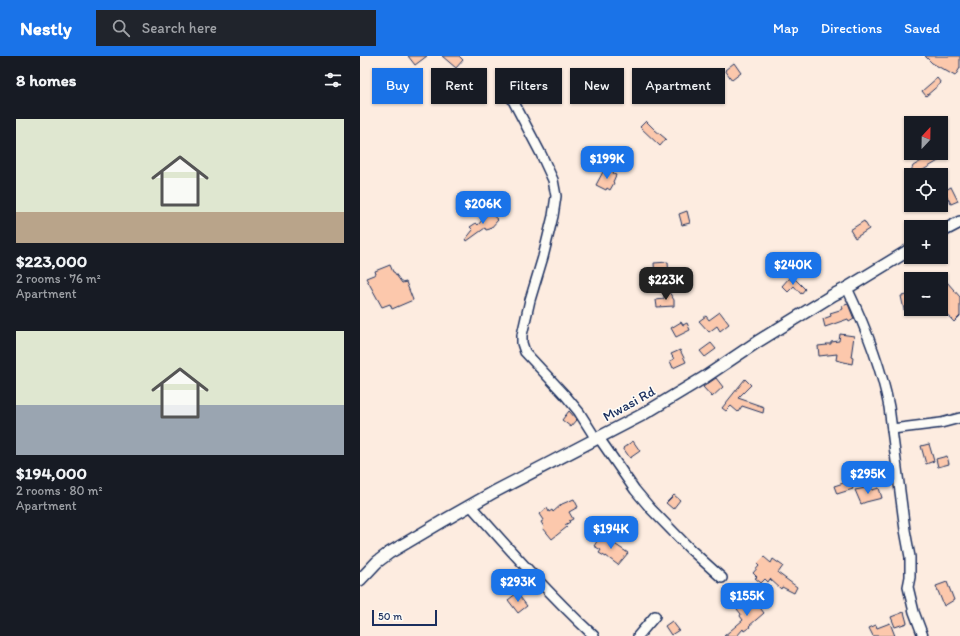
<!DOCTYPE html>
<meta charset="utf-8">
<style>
body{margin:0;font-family:Itim,sans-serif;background:#20242c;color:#f1f3f6;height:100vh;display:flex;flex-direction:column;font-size:15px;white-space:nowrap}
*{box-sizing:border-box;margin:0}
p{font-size:13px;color:#9ea1a6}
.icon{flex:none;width:22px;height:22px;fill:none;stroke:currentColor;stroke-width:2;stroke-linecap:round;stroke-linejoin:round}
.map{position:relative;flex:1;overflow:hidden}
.panel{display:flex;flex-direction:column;background:#171b24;width:360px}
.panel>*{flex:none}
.hud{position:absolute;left:12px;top:12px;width:380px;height:36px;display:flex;gap:8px}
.needle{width:26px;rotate:22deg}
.tools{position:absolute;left:544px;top:60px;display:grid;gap:8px}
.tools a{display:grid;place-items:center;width:44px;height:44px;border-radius:0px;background:#171b24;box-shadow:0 1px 3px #0004;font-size:20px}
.scale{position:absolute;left:12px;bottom:10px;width:65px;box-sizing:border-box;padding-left:4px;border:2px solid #1b2f5e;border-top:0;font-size:11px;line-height:14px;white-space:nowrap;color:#1b2f5e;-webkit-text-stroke:3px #fdfcf7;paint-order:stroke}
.price{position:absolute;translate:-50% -34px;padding:0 9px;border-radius:8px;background:#1a73e8;color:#fff;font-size:13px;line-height:26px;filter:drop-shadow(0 1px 2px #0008)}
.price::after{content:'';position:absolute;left:50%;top:24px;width:12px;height:9px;margin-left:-6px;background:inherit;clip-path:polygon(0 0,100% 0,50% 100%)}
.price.selected{background:#222;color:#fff}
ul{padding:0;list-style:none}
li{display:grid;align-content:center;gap:8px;height:212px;padding:0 16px}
li span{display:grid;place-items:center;height:124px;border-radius:0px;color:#555}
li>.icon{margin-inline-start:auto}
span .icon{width:72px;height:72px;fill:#fffc;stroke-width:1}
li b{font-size:17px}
h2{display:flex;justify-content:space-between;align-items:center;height:48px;padding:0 16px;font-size:17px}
.chip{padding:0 14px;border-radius:0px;background:#171b24;box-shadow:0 1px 3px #0004;font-size:14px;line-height:36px}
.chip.selected{background:#1a73e8;color:#fff}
header{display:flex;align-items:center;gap:24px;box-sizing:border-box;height:56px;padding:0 20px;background:#1a73e8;color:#fff}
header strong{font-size:19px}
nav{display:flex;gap:22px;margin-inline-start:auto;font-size:14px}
.search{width:280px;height:36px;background:#20242c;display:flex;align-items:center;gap:10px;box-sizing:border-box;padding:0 14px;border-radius:0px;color:#9ea1a6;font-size:15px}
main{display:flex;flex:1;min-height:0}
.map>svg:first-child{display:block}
</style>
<header>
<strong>Nestly</strong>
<div class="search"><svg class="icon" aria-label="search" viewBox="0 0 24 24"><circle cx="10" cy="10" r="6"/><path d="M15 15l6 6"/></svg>Search here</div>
<nav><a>Map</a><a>Directions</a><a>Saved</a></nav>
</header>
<main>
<section class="panel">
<h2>8 homes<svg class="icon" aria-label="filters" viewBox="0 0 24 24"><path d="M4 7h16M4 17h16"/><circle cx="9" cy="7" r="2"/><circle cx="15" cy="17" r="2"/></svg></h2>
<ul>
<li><span style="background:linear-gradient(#dfe7d0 75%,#b9a48a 0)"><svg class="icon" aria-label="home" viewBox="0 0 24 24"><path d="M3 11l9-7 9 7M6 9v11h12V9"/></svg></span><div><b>$223,000</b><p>2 rooms · 76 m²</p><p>Apartment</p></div></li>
<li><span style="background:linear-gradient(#dfe7d0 60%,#9aa5b1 0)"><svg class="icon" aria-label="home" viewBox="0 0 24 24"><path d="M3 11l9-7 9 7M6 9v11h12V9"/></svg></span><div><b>$194,000</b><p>2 rooms · 80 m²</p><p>Apartment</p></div></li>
</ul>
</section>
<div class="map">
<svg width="600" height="580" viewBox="0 0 600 580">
<rect width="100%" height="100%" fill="#fdece0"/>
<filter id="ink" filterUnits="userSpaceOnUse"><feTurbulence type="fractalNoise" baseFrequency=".025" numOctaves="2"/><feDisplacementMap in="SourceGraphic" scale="8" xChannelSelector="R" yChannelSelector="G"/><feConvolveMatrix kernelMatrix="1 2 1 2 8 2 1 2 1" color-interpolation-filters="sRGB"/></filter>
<g filter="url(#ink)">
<g fill="#fcc8ac" stroke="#1b2f5e">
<path d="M48,0H67L55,9Z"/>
<path d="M82,0H99L103,4L96,12Z"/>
<path d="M565,0H600V12L595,20L572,7Z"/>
<path d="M374,7L381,17L372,24L365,14Z"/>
<path d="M577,22L581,27L566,40L562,35Z"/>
<path d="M286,65L295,74L306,83L300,90L280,71Z"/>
<path d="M575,97L580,104L558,117L551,115L553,110Z"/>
<path d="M245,112L254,116L253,118L256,119L253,126L254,127L250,134L247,132L246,134L236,129Z"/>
<path d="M591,131L598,145L591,148L584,135Z"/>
<path d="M327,155L330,167L322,169L319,158Z"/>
<path d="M129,156L138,164L130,173L126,174L125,172L107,185L105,184L113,174L110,171L116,167L118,169Z"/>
<path d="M504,165L509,173L495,182L490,174Z"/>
<path d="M308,206L309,222L295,223L294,207Z"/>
<path d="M30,209L33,216H34L42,227L46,226L53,244L32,253L30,248L22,251L6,222L16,218L15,215Z"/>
<path d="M429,222L431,224L434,222L445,233L441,238L434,230L428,236L422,230Z"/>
<path d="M587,226L600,241V260L594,266L581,252V231Z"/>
<path d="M304,236H309L314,244V250L297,251L296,244L304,243Z"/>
<path d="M548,239L551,253L544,254L541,240Z"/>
<path d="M488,248L494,263L489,266L488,263L465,271L463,263L471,260L470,257L483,253L482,250Z"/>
<path d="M360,256L369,268L360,275L357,270L349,276L339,265L346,260L349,264Z"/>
<path d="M321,266L323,269L327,267L330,274L316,281L311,272Z"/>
<path d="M480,278L494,280L491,301L493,302L492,308L476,304L477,298L459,300L458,290L467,289L466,288H471V286L479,285Z"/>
<path d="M351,287L356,293L345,301L340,295Z"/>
<path d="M320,294L326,306L313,312L310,305L314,303L311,298Z"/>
<path d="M356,322L363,331L352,341L343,331Z"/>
<path d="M385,323L391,329L378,342L404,351L403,357L382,350L378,356L371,350L366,355L362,352Z"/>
<path d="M209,355L217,364L211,371L202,364Z"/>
<path d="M273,385L280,395L270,402L263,392Z"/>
<path d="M569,388L574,405L566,408L561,390Z"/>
<path d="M587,400L589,408L578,411L576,403Z"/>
<path d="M490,425L493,433L477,438L474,430Z"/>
<path d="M511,431L512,434L519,432L522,442L506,446L501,448L495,434Z"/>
<path d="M314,439L320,444L313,453L306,447Z"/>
<path d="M214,443L218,451L209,456L213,463L209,465L210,466L205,469L207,471L192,483L183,472L184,471L181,466L184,464L180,458L187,452L189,456L192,454L193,456L202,448Z"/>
<path d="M241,479L268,497L258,509L246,500V501L239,497L241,494L234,490Z"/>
<path d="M404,501L411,507L413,503L423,510L418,517L437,531L434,537L422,531L421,533L410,523L408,526L405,523L401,527L395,522L397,521L393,517L399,510L397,508Z"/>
<path d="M587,526L594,544L584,550L576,530Z"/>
<path d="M157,537L167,550L158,557L148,544Z"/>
<path d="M392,541L404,557L389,570L390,571L384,575L383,573L377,580H364L383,564L380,560L381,558L377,553Z"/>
<path d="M544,556L547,567L535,571L531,561Z"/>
<path d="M312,565L319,574L311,579L305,570Z"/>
<path d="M530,567L535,580H513L509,572L516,569L517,572Z"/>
</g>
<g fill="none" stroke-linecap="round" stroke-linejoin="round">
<defs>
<g id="minor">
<path d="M149,37L181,98L193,124L196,140L193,160L183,201L170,244L162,279V287L165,296L205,339L219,356L236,383"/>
<path d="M487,232C505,270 521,309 529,351L545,474L550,501V521L548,531L554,556L563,580"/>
<path d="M532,373L581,367L600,362"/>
<path d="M239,382L275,434L291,453L330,493L362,522"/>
<path d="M110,449C150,494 190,539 234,580"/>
<path d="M278,580L295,560"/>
</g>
<g id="tertiary">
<path d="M581,176L600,166"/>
<path d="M0,524L17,506L29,497L83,465L134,436L282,359L345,321L397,286L473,239L487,232L551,193"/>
</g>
</defs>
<use href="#minor" stroke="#1b2f5e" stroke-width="12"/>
<use href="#tertiary" stroke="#1b2f5e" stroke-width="14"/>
<use href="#minor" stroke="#fdfcf7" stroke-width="9"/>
<use href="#tertiary" stroke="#fdfcf7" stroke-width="11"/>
</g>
</g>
<g text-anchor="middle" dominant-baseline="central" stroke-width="3" stroke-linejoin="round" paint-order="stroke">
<g font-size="14" fill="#1b2f5e" stroke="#fdfcf7">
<text transform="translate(269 348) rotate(-29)">Mwasi Rd</text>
</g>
</g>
</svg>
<div class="tools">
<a><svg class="needle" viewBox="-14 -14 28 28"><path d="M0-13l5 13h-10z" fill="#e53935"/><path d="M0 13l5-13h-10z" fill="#9ea1a6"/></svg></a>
<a><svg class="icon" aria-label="locate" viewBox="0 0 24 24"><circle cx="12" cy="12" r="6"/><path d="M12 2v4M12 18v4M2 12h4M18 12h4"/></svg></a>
<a>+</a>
<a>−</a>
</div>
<div class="scale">50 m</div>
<b class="price" style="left:247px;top:124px">$199K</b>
<b class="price" style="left:123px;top:169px">$206K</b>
<b class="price" style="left:433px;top:230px">$240K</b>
<b class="price selected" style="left:306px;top:245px">$223K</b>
<b class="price" style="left:508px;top:439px">$295K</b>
<b class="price" style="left:251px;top:494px">$194K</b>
<b class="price" style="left:158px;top:547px">$293K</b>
<b class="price" style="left:387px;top:561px">$155K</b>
<div class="hud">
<a class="chip selected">Buy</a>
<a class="chip">Rent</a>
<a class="chip">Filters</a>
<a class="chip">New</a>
<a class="chip">Apartment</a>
</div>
</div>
</main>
